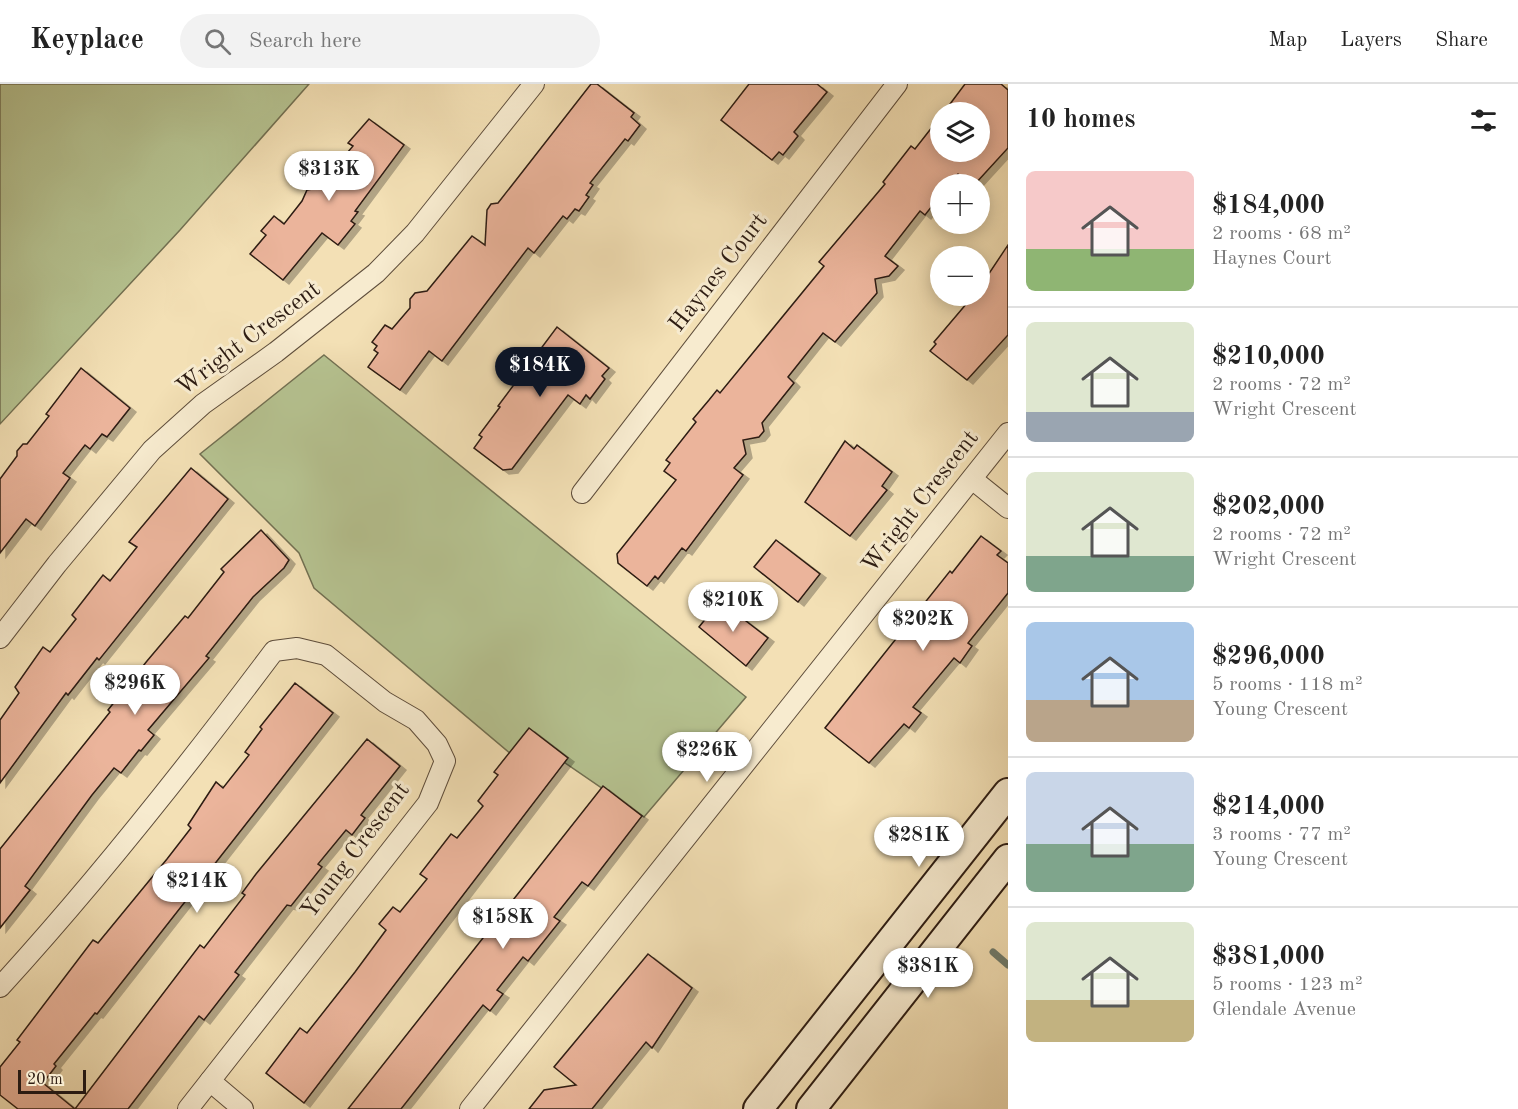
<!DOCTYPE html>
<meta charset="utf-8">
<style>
body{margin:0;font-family:"Old Standard TT",serif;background:#f2f2f2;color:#222;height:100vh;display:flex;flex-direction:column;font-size:22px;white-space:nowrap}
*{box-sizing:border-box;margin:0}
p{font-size:20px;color:#767676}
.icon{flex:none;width:33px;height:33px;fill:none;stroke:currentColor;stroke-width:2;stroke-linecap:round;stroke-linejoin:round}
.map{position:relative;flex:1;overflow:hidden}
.side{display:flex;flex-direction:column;background:#fff;width:510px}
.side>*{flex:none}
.fabs{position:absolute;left:930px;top:18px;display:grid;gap:12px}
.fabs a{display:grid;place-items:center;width:60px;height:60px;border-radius:50%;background:#fff;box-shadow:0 3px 15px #0003;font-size:30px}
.scale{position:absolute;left:18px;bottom:15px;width:68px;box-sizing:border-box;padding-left:6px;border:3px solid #2d1c12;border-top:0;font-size:16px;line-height:21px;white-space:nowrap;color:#2d1c12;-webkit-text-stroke:4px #f7ebcf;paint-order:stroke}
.price{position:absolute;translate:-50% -51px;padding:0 14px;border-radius:21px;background:#fff;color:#222;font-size:20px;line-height:39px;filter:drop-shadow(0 2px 3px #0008)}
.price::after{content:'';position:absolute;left:50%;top:36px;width:18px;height:14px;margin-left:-9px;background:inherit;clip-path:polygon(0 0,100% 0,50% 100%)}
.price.current{background:#111827;color:#fff}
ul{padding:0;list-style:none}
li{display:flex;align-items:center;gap:18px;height:150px;padding:0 18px}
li+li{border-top:2px solid #e0e0e0}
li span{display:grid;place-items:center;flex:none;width:168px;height:120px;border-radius:9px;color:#555}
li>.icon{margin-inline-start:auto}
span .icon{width:72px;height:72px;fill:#fffc;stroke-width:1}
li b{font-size:26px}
h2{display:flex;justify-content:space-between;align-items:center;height:72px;padding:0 18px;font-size:26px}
header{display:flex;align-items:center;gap:36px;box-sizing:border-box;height:84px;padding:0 30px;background:#fff;border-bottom:2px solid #e0e0e0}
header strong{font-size:28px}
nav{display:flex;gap:33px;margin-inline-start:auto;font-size:21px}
.search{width:420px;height:54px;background:#f2f2f2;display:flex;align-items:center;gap:15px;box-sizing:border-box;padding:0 21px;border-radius:33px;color:#767676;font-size:22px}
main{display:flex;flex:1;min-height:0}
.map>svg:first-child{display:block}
</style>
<header>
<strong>Keyplace</strong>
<div class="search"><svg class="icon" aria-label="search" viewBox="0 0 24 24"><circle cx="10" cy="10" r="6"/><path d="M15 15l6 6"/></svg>Search here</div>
<nav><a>Map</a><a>Layers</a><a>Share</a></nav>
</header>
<main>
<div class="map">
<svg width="1008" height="1025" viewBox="0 0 1008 1025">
<defs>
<filter id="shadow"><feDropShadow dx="6" dy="4" stdDeviation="0" flood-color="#0004"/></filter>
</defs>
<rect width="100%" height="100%" fill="#f3e0b5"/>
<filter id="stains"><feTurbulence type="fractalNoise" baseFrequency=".00333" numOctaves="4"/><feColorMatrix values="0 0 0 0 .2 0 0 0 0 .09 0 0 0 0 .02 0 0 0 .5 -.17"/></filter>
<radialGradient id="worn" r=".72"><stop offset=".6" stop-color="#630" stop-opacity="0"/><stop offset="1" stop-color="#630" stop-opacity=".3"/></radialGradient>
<g fill="#b6c391" stroke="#727052" stroke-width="1.5">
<path d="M0,0H309L180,146L0,340Z"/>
<path d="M324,271L746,613L644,733L536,659L511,670L314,504L299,469L200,370Z"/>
</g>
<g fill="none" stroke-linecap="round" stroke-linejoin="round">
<path stroke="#6f7d6e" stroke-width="7" d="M993,868L1008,881"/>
</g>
<g fill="#ebb49b" stroke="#2d1c12" stroke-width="1.5" filter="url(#shadow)">
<path d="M591,0H597L634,29L631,33L640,41L628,57L625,55L590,99L593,101L586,111L589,113L579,127L575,125L567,135L563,132L534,169L528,164L442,277L429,267L400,306L368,283L378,269L374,266L377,262L372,258L385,241L392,245L410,224V215L415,209L427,207L472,152L485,161L487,126L491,120L498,119Z"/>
<path d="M749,0H817L827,8L794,48L798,52L783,71L779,68L772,76L721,36Z"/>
<path d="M965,0H1001L1008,6V64L975,100H971L958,90L950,100H940V112L925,131L920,127L885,172L898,182L889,192L875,195L877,209L835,258L823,249L788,293L794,299L762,339L764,347L759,353L743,356L746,370L734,384L743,391L686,467L682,464L658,495L655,492L647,502L618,479L617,470L676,396L664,387L670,379L666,376L696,338L693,335L709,316L717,306L720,309L824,182L819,178L885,100L883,98L911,62L915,65L940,33V68H980V28H944Z"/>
<path d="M369,35L404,61L355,127L358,128L351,137L355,140L338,161L322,149L283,196L250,170L266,151L261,147L274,132L284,140L302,117L307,106L312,105L324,91L327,93L353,62L348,59Z"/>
<path d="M1008,161V251L967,296L930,267L936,260L934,258L973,212H980V203Z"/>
<path d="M557,243L609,284L602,292L605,295L590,315L586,311L580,320L568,311L512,385L503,386L474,364L482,353L479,351L500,323L498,322Z"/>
<path d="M81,284L130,324L107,353L102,350L90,365L85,361L63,389L70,394L35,442L26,435L0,469V395L17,372V367L23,360H27L49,332L46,330Z"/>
<path d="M845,357L854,365L857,361L892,388L882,402L887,406L850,452L805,418Z"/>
<path d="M191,384L228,415L99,576L97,574L68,611L66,609L0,699V636L19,609L15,603L43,563L50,568L76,535L72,531L103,491L110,497L137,463L129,458Z"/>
<path d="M261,446L289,476L284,484L253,513L206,572L209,574L148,646L154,651L141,667L139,666L121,689L114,684L92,711L25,802L30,806L0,844V765L110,628L108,626L147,577L185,532L188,534L224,488L221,485Z"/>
<path d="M981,452L1001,467L997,471L1008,479V509L968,559L972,562L960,579L954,574L913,623L921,629L909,644L904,640L869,679L825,644L950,487L952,489Z"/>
<path d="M776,456L820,490L798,518L754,483Z"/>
<path d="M720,517L768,554L746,582L699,543Z"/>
<path d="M295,599L333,629L97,930L95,929L54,980L56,982L43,999L75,1025L200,861L204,864L245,811L242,809L256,790L367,655L400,682L361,731L365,734L352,751L346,746L318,780L322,783L291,822L287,821L235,888L239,891L204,936L199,932L128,1025H18L0,1011V983L20,958L17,956L93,856L98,859L167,775L191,744L188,741L216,698L223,704L249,671L245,668L262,645L260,643Z"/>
<path d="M529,644L568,674L304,1019L266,989L300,944L307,949L355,888L386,846L379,840L393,823L400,828L427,795L420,790L451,750L457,754L483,722L478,717L498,691L494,688Z"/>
<path d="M603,702L642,732L588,802L582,798L554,833L560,837L528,877L523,873L497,906L503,910L490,927L483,921L401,1025H348Z"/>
<path d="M648,870L692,904L652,964L646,958L592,1025H529L544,1006L576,1001L554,983Z"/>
</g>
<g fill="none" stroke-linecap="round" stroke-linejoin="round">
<defs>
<g id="street">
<path d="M972,395L1008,424"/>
<path d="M582,409L897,0"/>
<path d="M0,554L57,480L152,366L203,320L276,268L376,189L415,149L534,0"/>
<path d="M0,903C98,796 187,683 274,567L297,564L326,571L385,618L416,636L437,660L445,677L428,719L188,1025"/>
<path d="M210,997L243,1025"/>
<path d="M470,1025L1008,349"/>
</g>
<g id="secondary">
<path d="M758,1025L1008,709"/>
<path d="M811,1025L1008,775"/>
</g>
</defs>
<use href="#street" stroke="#5e4d3b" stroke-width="22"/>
<use href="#secondary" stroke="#2d1c12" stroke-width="32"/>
<use href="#street" stroke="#f7ebcf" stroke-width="20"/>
<use href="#secondary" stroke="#f7ebcf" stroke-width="28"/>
</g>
<g text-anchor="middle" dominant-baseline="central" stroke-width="6" stroke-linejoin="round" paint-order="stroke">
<g font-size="24" fill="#2d1c12" stroke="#f7ebcf">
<text transform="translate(719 189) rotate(-52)">Haynes Court</text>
<text transform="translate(249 255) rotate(-37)">Wright Crescent</text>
<text transform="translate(921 418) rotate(-52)">Wright Crescent</text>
<text transform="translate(356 767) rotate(-53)">Young Crescent</text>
</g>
</g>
<rect width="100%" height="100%" filter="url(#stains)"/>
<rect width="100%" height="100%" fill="url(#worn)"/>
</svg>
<div class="fabs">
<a><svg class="icon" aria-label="layers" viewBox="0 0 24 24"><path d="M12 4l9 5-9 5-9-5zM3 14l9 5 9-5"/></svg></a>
<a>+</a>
<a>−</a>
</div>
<div class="scale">20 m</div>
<b class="price" style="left:329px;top:118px">$313K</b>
<b class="price current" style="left:540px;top:314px">$184K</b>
<b class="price" style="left:733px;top:549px">$210K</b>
<b class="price" style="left:923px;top:568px">$202K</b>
<b class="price" style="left:135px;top:632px">$296K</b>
<b class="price" style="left:707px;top:699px">$226K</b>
<b class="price" style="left:919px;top:784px">$281K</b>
<b class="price" style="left:197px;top:830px">$214K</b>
<b class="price" style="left:503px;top:866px">$158K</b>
<b class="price" style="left:928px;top:915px">$381K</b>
</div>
<section class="side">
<h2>10 homes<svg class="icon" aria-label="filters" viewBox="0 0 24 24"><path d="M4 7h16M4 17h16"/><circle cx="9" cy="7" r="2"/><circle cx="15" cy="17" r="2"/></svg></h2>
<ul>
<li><span style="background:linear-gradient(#f6c9c9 65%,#8fb573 0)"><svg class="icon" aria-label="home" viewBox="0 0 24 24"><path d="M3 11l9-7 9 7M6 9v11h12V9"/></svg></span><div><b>$184,000</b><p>2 rooms · 68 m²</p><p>Haynes Court</p></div></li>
<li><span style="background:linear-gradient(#dfe7d0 75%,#9aa5b1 0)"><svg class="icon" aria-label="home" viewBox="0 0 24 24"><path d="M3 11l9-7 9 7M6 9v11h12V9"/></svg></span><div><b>$210,000</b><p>2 rooms · 72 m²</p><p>Wright Crescent</p></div></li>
<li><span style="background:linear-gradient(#dfe7d0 70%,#7fa58c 0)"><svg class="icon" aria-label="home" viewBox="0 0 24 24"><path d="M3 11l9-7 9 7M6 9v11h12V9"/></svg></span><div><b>$202,000</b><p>2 rooms · 72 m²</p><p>Wright Crescent</p></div></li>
<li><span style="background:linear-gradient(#a9c7e8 65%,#b9a48a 0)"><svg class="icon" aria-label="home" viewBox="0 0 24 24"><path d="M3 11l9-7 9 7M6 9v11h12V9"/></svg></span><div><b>$296,000</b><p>5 rooms · 118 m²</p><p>Young Crescent</p></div></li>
<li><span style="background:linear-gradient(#c9d6e8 60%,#7fa58c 0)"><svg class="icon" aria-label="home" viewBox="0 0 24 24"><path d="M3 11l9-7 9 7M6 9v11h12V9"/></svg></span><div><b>$214,000</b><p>3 rooms · 77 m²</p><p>Young Crescent</p></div></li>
<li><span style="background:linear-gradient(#dfe7d0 65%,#c2b280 0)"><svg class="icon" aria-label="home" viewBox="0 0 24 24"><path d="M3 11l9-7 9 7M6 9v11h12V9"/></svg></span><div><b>$381,000</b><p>5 rooms · 123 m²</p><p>Glendale Avenue</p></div></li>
</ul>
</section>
</main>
